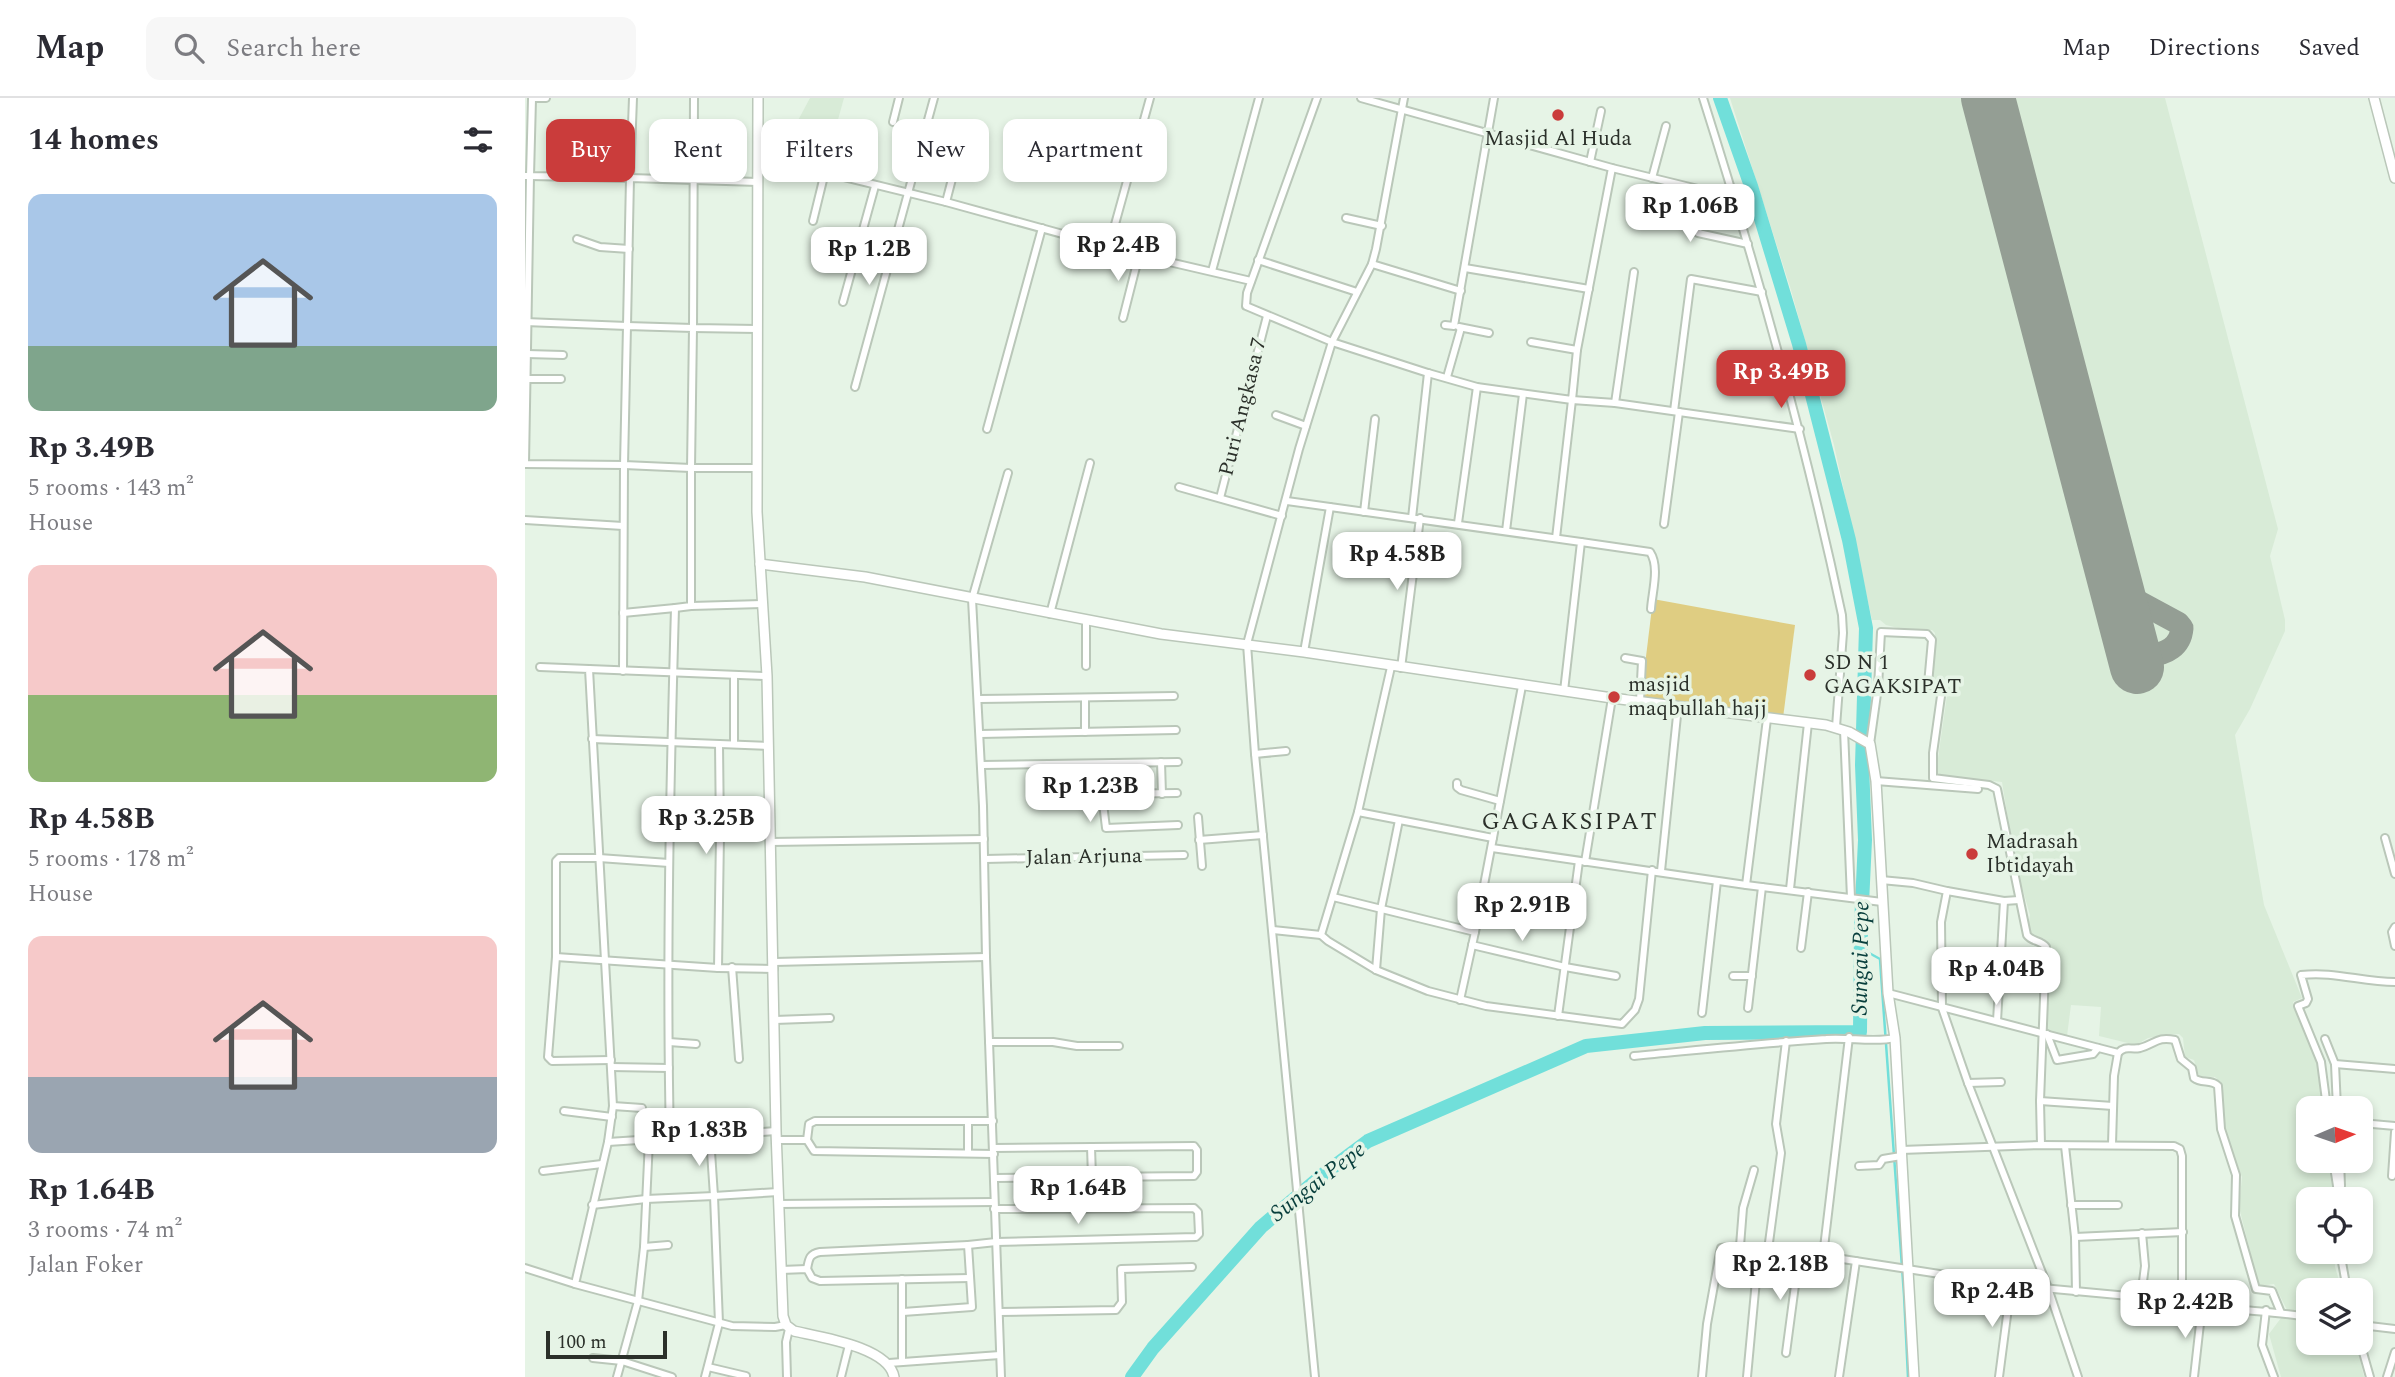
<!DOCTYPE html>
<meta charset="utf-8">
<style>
body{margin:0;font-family:Spectral,serif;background:#f7f7f7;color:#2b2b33;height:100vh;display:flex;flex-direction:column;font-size:26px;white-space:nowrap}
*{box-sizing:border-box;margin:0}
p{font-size:23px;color:#7c7c81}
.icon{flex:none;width:38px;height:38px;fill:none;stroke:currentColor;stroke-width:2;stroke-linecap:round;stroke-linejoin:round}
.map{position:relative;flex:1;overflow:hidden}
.panel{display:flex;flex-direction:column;background:#fff;width:525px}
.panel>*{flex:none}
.top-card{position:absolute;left:21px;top:21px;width:665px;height:63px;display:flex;gap:14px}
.needle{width:46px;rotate:88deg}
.controls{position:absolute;left:1771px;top:998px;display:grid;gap:14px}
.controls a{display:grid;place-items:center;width:77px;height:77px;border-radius:14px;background:#fff;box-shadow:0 4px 10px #0003;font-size:35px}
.scale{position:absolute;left:21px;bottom:18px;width:121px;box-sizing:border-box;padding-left:7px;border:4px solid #2b302a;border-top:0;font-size:19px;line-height:24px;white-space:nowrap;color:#2b302a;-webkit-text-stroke:5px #e6f4e6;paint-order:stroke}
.price{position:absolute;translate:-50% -60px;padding:0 16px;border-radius:14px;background:#fff;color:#222;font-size:23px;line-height:46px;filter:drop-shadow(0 2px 4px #0008)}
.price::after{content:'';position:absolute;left:50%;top:42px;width:21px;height:16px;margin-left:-10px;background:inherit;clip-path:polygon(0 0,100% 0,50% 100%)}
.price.current{background:#ca3c3b;color:#fff}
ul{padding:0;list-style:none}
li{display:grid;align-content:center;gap:14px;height:371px;padding:0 28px}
li span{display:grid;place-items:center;height:217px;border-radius:14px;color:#555}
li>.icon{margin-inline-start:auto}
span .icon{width:126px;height:126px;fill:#fffc;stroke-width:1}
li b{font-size:30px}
h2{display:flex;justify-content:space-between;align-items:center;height:84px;padding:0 28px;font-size:30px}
.chip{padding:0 24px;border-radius:14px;background:#fff;box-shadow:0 4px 10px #0003;font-size:24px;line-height:63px}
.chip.current{background:#ca3c3b;color:#fff}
header{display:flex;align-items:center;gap:42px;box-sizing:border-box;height:98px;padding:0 35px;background:#fff;border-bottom:2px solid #e1e1e2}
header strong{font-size:33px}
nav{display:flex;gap:38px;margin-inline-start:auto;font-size:24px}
.search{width:490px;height:63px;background:#f7f7f7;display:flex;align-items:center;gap:18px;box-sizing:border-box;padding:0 24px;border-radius:14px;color:#7c7c81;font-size:26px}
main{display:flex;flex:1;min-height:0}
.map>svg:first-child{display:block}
</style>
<header>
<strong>Map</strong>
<div class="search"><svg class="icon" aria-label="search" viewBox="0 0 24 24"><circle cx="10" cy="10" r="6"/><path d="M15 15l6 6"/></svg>Search here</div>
<nav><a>Map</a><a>Directions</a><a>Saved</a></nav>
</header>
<main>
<section class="panel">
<h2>14 homes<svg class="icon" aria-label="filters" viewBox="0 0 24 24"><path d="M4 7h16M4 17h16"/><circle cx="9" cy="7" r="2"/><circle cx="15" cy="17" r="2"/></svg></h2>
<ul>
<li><span style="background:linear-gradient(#a9c7e8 70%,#7fa58c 0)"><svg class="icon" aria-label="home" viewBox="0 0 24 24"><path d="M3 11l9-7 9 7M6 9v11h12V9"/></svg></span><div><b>Rp 3.49B</b><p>5 rooms · 143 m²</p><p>House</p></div></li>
<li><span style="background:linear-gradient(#f6c9c9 60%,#8fb573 0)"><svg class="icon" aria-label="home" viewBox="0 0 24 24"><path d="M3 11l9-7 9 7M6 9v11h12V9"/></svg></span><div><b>Rp 4.58B</b><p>5 rooms · 178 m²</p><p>House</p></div></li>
<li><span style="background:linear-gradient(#f6c9c9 65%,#9aa5b1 0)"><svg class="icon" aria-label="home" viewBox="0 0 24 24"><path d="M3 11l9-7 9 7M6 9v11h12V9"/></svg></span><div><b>Rp 1.64B</b><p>3 rooms · 74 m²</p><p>Jalan Foker</p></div></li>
</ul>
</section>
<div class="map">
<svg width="1870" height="1279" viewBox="0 0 1870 1279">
<rect width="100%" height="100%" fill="#e6f4e6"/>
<g fill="#d8ebd7">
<path d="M285,0H319L299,72L267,65L270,28Z"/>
<path d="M1205,0H1640L1753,431L1745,458L1760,522V533L1725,611L1710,637L1739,807L1777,900L1768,904L1793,968L1798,1010H1783V1062H1803L1809,1101H1783V1153H1809L1810,1169L1817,1192H1783V1244H1831L1839,1279H1756L1744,1236L1762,1212L1749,1186L1735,1188L1733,1185L1714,1109L1717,1079L1699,1032L1696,985L1690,979L1674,978L1669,962L1660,959L1658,940L1654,936L1639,937L1623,940L1611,947L1574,938L1576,909L1546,907L1542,938L1519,931L1524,845L1518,840L1507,837L1503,830L1505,817L1490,765L1477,684L1415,678L1411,674L1423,590L1420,587L1407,583L1410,535L1407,532L1377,531L1361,527L1355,522H1347L1309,347L1266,192Z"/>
</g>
<path fill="#dfcd82" d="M1128,501L1270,527L1258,620L1116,600Z"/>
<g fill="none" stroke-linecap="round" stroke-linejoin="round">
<path stroke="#71dfda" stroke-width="2.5" d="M1335,850L1355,861L1356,876L1379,1197L1383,1279"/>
<path stroke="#71dfda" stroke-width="14" d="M607,1279L628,1250L736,1129L800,1075L843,1043L1061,948L1180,935L1335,934L1336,827L1340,742L1337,667L1341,530L1324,442L1274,246L1226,88L1195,0"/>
<path stroke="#949e94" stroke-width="23" d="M1587,473L1597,493L1603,498L1653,525L1657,530C1654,567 1597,564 1592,527C1591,520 1593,512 1595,505"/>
<path stroke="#949e94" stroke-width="54" d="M1463,0L1612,569"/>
<defs>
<g id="street">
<path d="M7,0H21"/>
<path d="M169,0L168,230L232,231"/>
<path d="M792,0L722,195L721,208L807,244L903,275L952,289L1047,302L1052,252L1087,70"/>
<path d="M836,0L1087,70L1210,100"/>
<path d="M1178,0C1232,171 1280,342 1317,517L1318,535L1311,629"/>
<path d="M7,1L5,78L105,80L108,0"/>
<path d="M368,24L374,0"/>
<path d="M233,58L421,104L614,157L726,183"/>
<path d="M1065,64L1076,13"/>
<path d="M0,78H5L0,366L99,367L98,573"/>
<path d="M1127,80L1141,28"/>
<path d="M1179,93L1173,135L1223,146"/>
<path d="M421,104L433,58"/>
<path d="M821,120L857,128"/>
<path d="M288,123L300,74"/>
<path d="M52,141L75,149L104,151"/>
<path d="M584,148L625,0"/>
<path d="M733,162L832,194"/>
<path d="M847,166L936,193"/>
<path d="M940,170L1064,191"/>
<path d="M687,173L734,0"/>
<path d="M1109,174L1090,305L1275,331"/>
<path d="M318,204L350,88"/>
<path d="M598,220L614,157"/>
<path d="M0,224L102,228L105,80L233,84"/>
<path d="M920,227L929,228L969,0"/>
<path d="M102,228L168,230L166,370L99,367Z"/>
<path d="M934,229L964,235"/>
<path d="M1006,244L1052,252"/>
<path d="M2,256L38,257"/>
<path d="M922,279L936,230"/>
<path d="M2,281H36"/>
<path d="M330,289L409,0"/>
<path d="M1149,313L1166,181L1237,194"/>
<path d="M751,317L781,328"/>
<path d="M462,331L517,130"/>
<path d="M654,389L757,418"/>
<path d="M695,400L742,218"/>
<path d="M762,403L1056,444L1039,593"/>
<path d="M839,414L850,321"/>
<path d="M887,420L903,275"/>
<path d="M0,422L98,428"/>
<path d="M933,425L952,289"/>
<path d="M1139,426L1154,314"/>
<path d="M981,433L998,296"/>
<path d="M1031,440L1047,302L1090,305"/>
<path d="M1056,444L1125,454C1135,469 1127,494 1126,511"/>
<path d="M166,508L237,506"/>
<path d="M98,515L150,510"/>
<path d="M525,516L565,365"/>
<path d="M561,523V568"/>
<path d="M779,554L805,409"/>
<path d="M1100,560L1117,563L1115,603"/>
<path d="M15,569L64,571L88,1008L83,1044L50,1186L207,1228L250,1229L261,1227"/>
<path d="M866,569L833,714L796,837L803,843L851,872L903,893L961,908L1097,926L1110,912L1114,901L1127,772"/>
<path d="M876,570L895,420"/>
<path d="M64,571L242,578"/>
<path d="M560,600V634"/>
<path d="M454,601L649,598"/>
<path d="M1319,632L1326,800"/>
<path d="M455,636L651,632"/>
<path d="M67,641L244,648"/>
<path d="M209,646V577"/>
<path d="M1345,646L1353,589L1356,534L1402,536L1407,542L1403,586L1413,590L1416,598L1408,655V680L1464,687L1472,691L1502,837C1507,844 1516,842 1521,849L1515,1003L1516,1047"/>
<path d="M730,656L761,653"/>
<path d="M636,664L637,696"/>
<path d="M525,666L527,697"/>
<path d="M457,667L653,664"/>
<path d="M1351,683L1453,691"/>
<path d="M932,685V689L936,692L975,703"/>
<path d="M511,697L652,695"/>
<path d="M577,697L581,730L653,727"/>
<path d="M833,714L968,740"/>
<path d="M673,719L677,768"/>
<path d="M145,736L195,737"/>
<path d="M1860,740L1870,776"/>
<path d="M674,742L738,737"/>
<path d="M245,744L459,741"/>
<path d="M967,750L1221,787L1357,804"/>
<path d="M460,761L659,757"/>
<path d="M1060,764L1087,600"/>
<path d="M1136,773L1153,608"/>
<path d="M1356,782L1388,785L1422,793L1416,824L1417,910L1443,985L1523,1190L1553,1279"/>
<path d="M1221,787L1242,621"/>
<path d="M1265,791L1283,625"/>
<path d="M1422,793L1479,803L1494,802"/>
<path d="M808,799L950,834"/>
<path d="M1870,829L1867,834L1870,848"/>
<path d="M748,832L796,837"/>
<path d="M947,847L1040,869L1091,878"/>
<path d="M1276,850L1283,794"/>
<path d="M31,859L193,870L249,871"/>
<path d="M249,864L461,859"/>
<path d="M207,869L214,961"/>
<path d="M193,870L195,737L194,646"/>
<path d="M851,872L856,811L874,722"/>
<path d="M1208,878H1227"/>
<path d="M1363,895L1593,955C1601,947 1605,952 1615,950C1630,946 1632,938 1650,942L1656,961L1667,970L1669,980C1676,986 1687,981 1693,988L1696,1031L1711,1077L1710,1118L1731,1191L1747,1193L1756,1215"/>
<path d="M935,902L950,834L997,588"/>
<path d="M1223,910L1237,789"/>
<path d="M1177,915L1192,783"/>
<path d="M1033,918L1054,763"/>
<path d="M250,922L305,920"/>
<path d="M1472,923L1479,803"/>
<path d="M1522,936L1532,962L1568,956L1573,950"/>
<path d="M1800,941L1810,966L1812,1010"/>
<path d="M144,944L171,946"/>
<path d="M464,944H528L552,948H594"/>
<path d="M1109,958C1173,952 1237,945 1301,941C1323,939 1350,945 1370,940"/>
<path d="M86,962L27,963L23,959L31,859V763L34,760H74L144,765"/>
<path d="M1810,966L1870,971"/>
<path d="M86,969L144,970"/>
<path d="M1443,985L1476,984"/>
<path d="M1515,1003L1588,1008"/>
<path d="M88,1008L117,1010"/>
<path d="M1802,1010L1796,964L1773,908L1781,905L1783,901L1776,877C1809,873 1837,884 1870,884"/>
<path d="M39,1013L87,1019"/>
<path d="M443,1023V1055"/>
<path d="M1836,1025L1870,1028"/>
<path d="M185,1039L189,1098L253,1094"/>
<path d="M145,1041C141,864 145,687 150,510L166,508V370H231"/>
<path d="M252,1042H282L289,1053L469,1056"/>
<path d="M282,1042L284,1026L290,1023H468"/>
<path d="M83,1044L251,1033"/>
<path d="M1587,1046L1589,978L1593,955"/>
<path d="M1540,1048L1550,1139L1551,1194"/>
<path d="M566,1049L567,1079"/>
<path d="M468,1050L669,1048L672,1052V1074L669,1078L469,1080"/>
<path d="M1376,1052L1516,1047L1649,1048L1655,1051L1657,1058V1203"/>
<path d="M1808,1062L1814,1101"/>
<path d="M1815,1062L1816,1088"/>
<path d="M1334,1068L1354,1067L1358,1061L1376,1058"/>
<path d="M18,1073L77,1066"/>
<path d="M1867,1078L1870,1034"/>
<path d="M253,1106L469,1104"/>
<path d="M67,1107L121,1101L189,1098L194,1225L180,1279"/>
<path d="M1546,1107H1593"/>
<path d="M1550,1139L1658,1134"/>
<path d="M443,1147L471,1144L671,1139L674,1136L673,1114L669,1110L469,1111"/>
<path d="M1215,1148L1218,1110L1229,1072"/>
<path d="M119,1149L143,1147"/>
<path d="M1243,1152L1256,1055L1251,1026L1261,943"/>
<path d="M1815,1153L1822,1192"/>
<path d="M1298,1158L1324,939"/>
<path d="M0,1170L50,1186"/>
<path d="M282,1171C284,1161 284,1156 295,1154L443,1147L447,1209L378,1214"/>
<path d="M256,1172L282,1171L287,1180L295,1183L445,1180"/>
<path d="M377,1181V1264"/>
<path d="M1616,1199L1620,1168L1617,1135"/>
<path d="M1741,1212L1737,1247L1749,1279"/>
<path d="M474,1214L591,1212L597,1204L596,1171L667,1169"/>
<path d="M1836,1227L1870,1231"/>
<path d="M1835,1244L1845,1279"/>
<path d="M1261,1255L1274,1157"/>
<path d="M68,1260L97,1263L147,1279"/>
<path d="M364,1265L475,1257"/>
<path d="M183,1269L221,1278"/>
<path d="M92,1279L113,1203L119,1149L124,1042"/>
<path d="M262,1279L261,1244L264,1231"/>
<path d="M316,1279L324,1247"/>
<path d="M476,1279L461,859L458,708L447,501L483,375"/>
<path d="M790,1279L730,656L722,546L774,351L807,244L847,166L851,151L879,0"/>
<path d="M1177,1279L1182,1226L1195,1154L1196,1150C1230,1145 1264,1157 1298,1158L1486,1187L1657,1203C1697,1213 1742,1212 1783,1219"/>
<path d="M1222,1279L1234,1150"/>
<path d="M1314,1279L1331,1163"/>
<path d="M1474,1279L1486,1187"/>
<path d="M1669,1279L1677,1208"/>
<path d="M1862,1279L1870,1254"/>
</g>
<g id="secondary">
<path d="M233,0L232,414L242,578L251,1033L258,1218L261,1227L269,1233C295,1239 364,1249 369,1279"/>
<path d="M1849,0L1870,80"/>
<path d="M235,466L340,479L636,536L779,554L1087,600L1301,627L1324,634L1345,646L1351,683L1363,895L1370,940L1389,1279"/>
</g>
</defs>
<use href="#street" stroke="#bac7b9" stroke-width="10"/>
<use href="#secondary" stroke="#bac7b9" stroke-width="12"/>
<use href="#street" stroke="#fff" stroke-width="6"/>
<use href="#secondary" stroke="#fff" stroke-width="9"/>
</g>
<g fill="#ca3c3b" stroke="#e6f4e6" stroke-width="2.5">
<circle cx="1033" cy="17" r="7"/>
<circle cx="1285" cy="577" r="7"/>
<circle cx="1089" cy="599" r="7"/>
<circle cx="1447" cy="756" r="7"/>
</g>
<g text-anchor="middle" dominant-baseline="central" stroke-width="7" stroke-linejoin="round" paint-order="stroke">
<g font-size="21" fill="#2b302a" stroke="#e6f4e6" text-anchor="start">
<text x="1033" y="41" text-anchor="middle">Masjid Al Huda</text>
<text x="1299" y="565">SD N 1<tspan x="1299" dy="24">GAGAKSIPAT</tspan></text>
<text x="1103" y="587">masjid<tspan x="1103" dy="24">maqbullah hajj</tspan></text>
<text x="1461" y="744">Madrasah<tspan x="1461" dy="24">Ibtidayah</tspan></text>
</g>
<g font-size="21" fill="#2b302a" stroke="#e6f4e6">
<text transform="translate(718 309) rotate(-76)">Puri Angkasa 7</text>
<text transform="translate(559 759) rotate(-1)">Jalan Arjuna</text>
</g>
<g font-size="23" font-style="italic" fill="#083e3c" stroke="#e6f4e6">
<text transform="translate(1336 860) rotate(-89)">Sungai Pepe</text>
<text transform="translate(793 1084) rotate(-38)">Sungai Pepe</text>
</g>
<g font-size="24" letter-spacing="2" fill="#2b302a" stroke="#e6f4e6">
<text x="1045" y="724">GAGAKSIPAT</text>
</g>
</g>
</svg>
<div class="controls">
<a><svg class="needle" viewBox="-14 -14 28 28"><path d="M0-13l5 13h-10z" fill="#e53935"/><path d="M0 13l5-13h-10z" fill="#7c7c81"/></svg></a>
<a><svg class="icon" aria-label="locate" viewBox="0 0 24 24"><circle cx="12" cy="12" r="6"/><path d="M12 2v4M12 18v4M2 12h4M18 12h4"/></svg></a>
<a><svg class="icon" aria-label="layers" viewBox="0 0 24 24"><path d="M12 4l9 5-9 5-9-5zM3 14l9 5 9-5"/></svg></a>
</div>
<div class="scale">100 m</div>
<b class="price" style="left:1165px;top:146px">Rp 1.06B</b>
<b class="price" style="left:593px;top:185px">Rp 2.4B</b>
<b class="price" style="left:344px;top:189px">Rp 1.2B</b>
<b class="price current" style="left:1256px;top:312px">Rp 3.49B</b>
<b class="price" style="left:872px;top:494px">Rp 4.58B</b>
<b class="price" style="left:565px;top:726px">Rp 1.23B</b>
<b class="price" style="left:181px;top:758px">Rp 3.25B</b>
<b class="price" style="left:997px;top:845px">Rp 2.91B</b>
<b class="price" style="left:1471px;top:909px">Rp 4.04B</b>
<b class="price" style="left:174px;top:1070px">Rp 1.83B</b>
<b class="price" style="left:553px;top:1128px">Rp 1.64B</b>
<b class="price" style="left:1255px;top:1204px">Rp 2.18B</b>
<b class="price" style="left:1467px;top:1231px">Rp 2.4B</b>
<b class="price" style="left:1660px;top:1242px">Rp 2.42B</b>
<div class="top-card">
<a class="chip current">Buy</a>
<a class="chip">Rent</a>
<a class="chip">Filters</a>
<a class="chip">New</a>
<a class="chip">Apartment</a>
</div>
</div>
</main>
